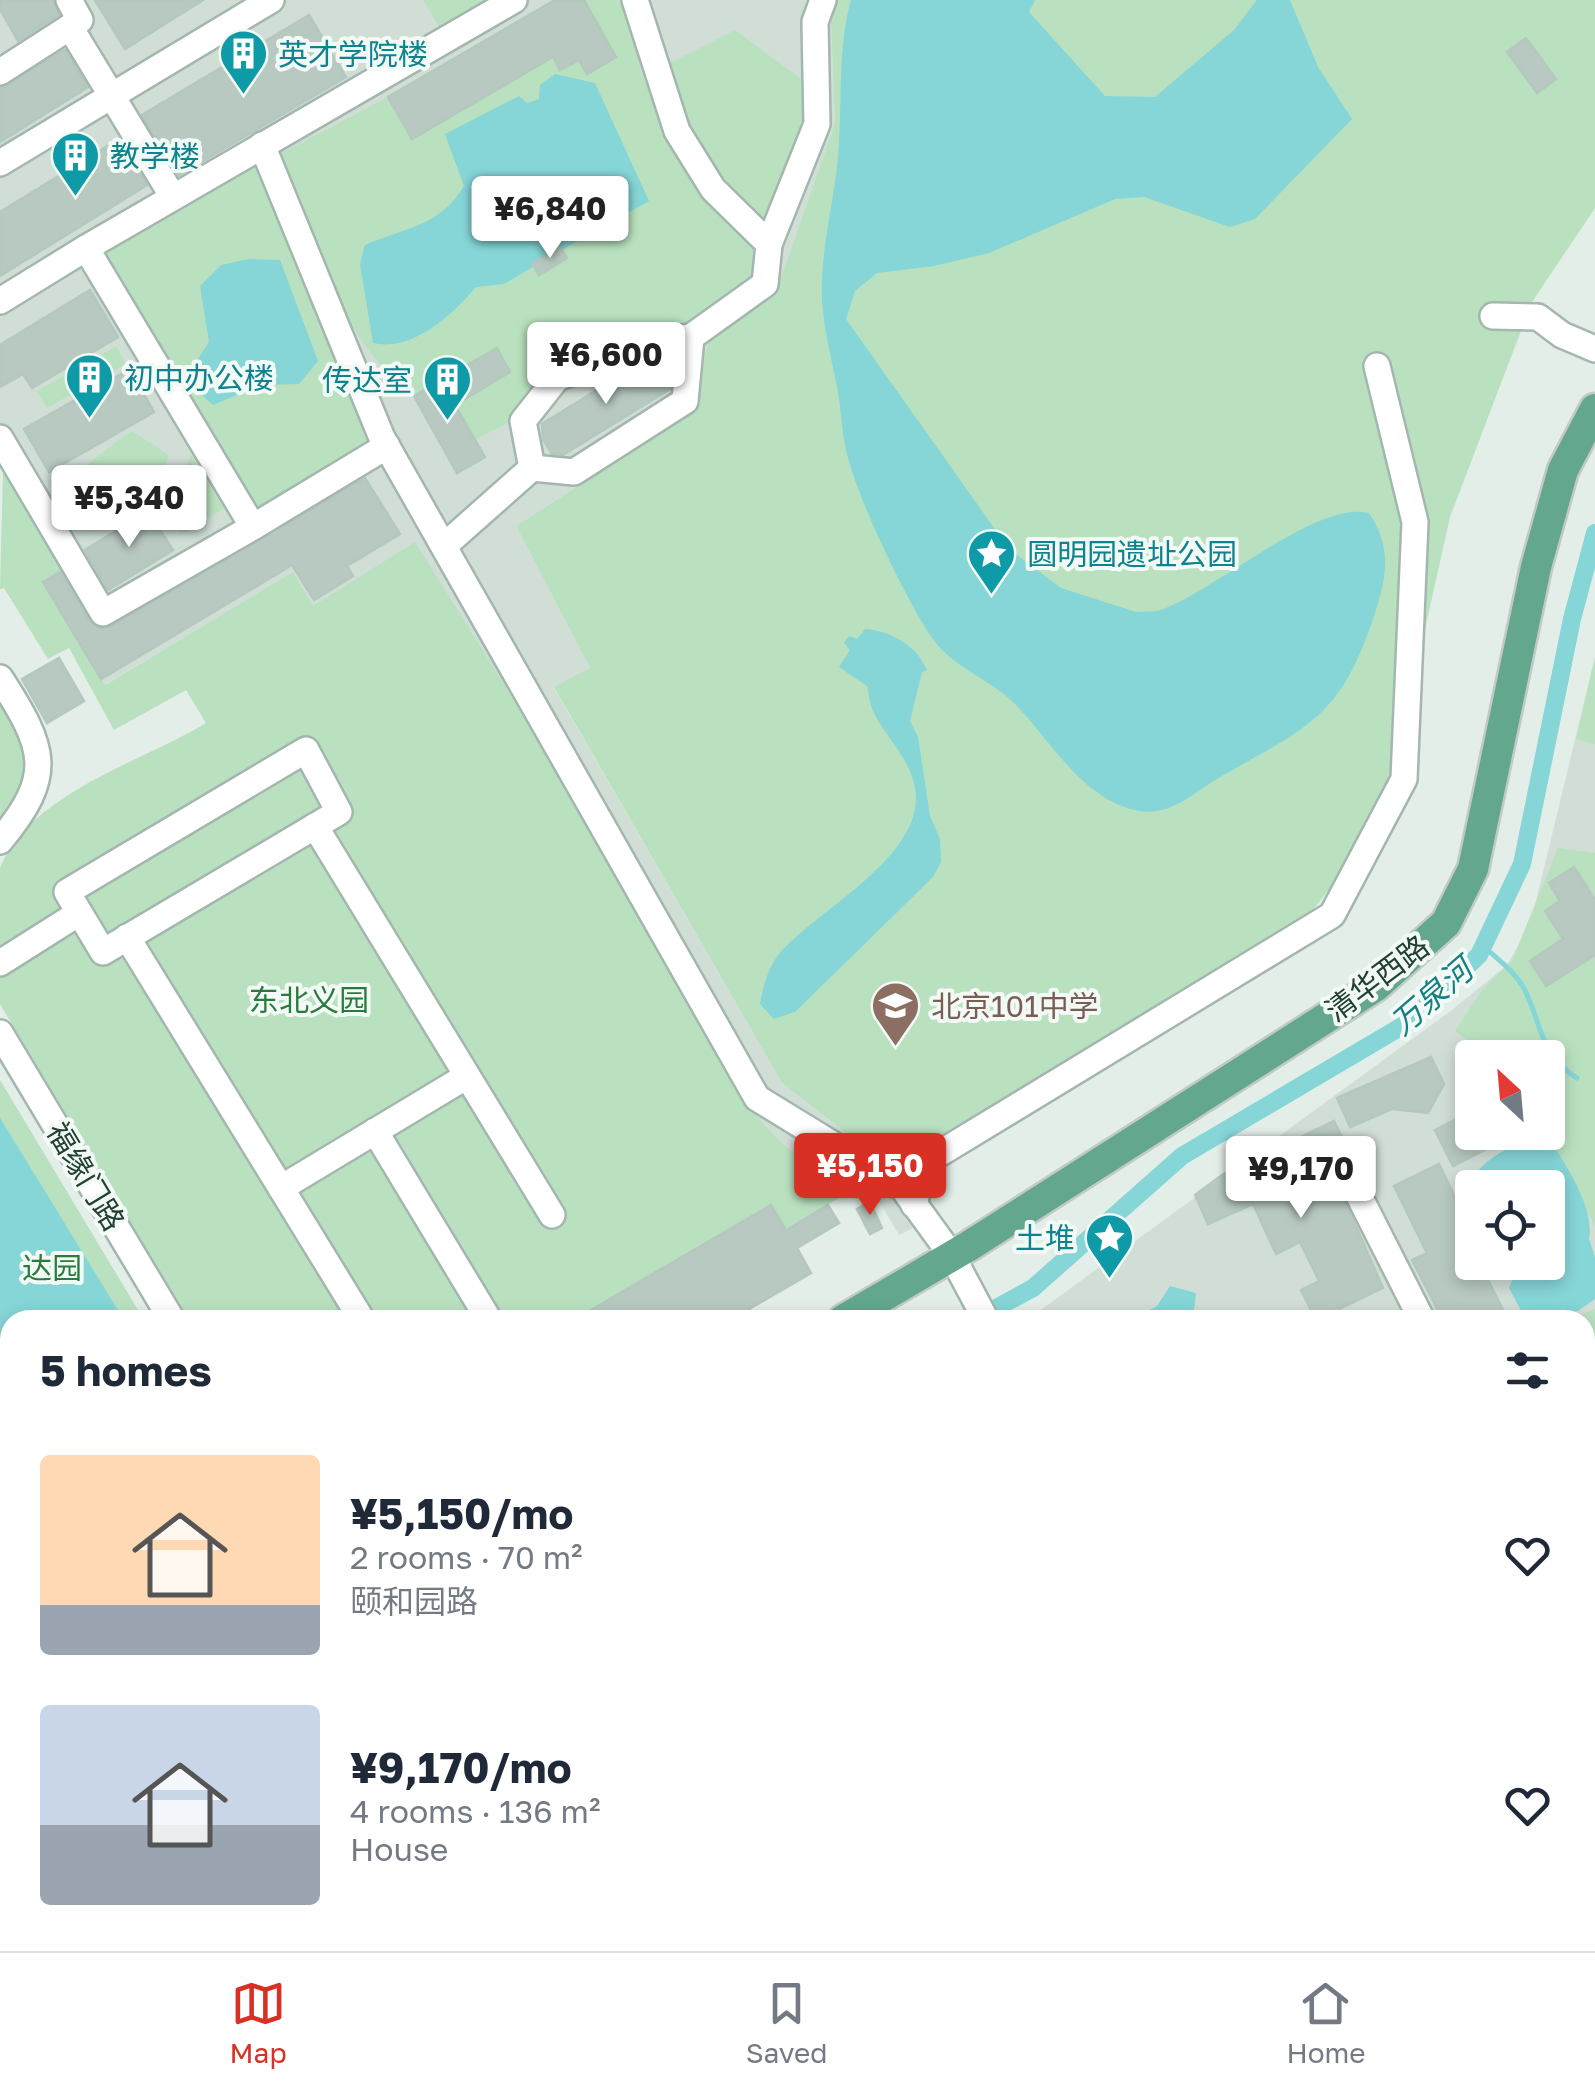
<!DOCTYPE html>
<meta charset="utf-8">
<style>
body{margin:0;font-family:"Golos Text","Noto Sans SC",sans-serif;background:#f2f2f3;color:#1f2937;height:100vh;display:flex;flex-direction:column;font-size:38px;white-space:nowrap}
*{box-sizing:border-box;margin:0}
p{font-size:32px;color:#747a83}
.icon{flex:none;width:55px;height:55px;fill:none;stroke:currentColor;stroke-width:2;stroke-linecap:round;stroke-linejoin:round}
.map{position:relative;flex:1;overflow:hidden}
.drawer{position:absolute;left:0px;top:1310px;width:1595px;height:642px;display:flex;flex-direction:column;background:#fff;border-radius:30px 30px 0 0;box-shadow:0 5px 15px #0003}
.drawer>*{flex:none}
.needle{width:65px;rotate:334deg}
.tools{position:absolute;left:1455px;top:1040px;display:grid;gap:20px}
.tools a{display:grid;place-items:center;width:110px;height:110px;border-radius:10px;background:#fff;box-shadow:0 5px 15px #0003;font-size:50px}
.price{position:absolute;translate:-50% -85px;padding:0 22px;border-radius:10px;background:#fff;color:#222;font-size:32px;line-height:65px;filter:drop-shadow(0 2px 5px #0008)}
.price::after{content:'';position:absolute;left:50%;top:60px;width:30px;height:22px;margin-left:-15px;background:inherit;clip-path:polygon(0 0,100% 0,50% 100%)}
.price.selected{background:#d93025;color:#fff}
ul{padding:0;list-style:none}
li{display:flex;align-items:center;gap:30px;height:250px;padding:0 40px}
li span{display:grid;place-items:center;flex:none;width:280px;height:200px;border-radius:10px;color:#555}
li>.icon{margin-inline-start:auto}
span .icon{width:120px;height:120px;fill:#fffc;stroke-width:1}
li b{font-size:42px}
h2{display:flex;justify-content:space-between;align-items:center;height:120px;padding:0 40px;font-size:42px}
.dock{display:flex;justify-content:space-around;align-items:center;height:140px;border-top:2px solid #e0e1e3;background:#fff;font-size:28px;color:#747a83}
.dock a{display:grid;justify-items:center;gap:5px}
.dock .selected{color:#d93025}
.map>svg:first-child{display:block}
</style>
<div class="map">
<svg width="1595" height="1951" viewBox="0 0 1595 1951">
<rect width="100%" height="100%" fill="#e2eee7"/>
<g fill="#d0ded6" fill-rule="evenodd">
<path d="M0,0H830L835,123L778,286L710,334L690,414L516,526L590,668L554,688L782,1083L860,1144L903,1167L938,1215L899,1235L881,1204L858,1187L825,1177L776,1140L737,1089L313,607L293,573L104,685L43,582L62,570L0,466Z"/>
<path d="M1595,657V1951H1360L1357,1946L1331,1951L1326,1943L1585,1942V1320H1027L1452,1010L1507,965L1530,926ZM1472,1058H1548V1132H1472ZM1472,1188H1548V1262H1472Z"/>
<path d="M291,1943L295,1951H57L52,1943Z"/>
</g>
<g fill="#b9e1bf">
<path d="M423,0H514L447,40Z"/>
<path d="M584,0H619L634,28L641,72L694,184L759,253L757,279L689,330L551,370L512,421L475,440L442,381L414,396C338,338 313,242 278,155L388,97L413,139L553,57L560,70L579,60L587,73L616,57Z"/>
<path d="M830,0H1595V208L1532,302L1450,517L1391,782L1355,856L1298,929L903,1167L860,1144L782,1083L554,687L590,668L516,526L690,414L710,334L778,286L835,123Z"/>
<path d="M735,30L812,87L813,123L772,221L760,227L714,180L662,67Z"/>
<path d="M255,149L373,438L246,516L86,248Z"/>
<path d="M116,346L126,364L47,408L37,391Z"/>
<path d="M132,431L169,455L158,484L93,531L78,526L58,490C64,483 126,433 132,431Z"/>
<path d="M191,455L224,508L180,535L173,502Z"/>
<path d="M3,471L62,571L44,583L105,685L293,572L313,606L415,542L519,708L737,1089C770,1136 802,1169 858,1187L785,1229L771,1205L574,1320H189L0,1004V868C30,793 142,762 206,723L186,690L114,730L69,648L48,659L4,588L0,589Z"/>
<path d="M1595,657V744L1576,739Z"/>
<path d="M0,678L41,771L0,841Z"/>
<path d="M1558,848L1595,853V1225L1541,1133L1548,1132V1058L1489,1057L1455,1031L1482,990L1512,961Z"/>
<path d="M0,1080L144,1320H10V1674L0,1680Z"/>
<path d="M1595,1309V1414L1585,1404V1320H1567Z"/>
<path d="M1595,1763V1926L1585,1931V1768Z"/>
<path d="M1265,1942V1951H753L751,1943Z"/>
</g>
<g fill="#86d5d7">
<path d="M851,0H1035L1029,12L1105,96L1155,97L1234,30L1257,0H1290L1318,67L1352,119L1255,219L1230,227L1144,197L1115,199L989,253L934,266L877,273L855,291L846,319L1009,549L1061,588L1136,612L1158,611C1213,593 1316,500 1369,513C1392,548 1387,575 1375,613C1341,717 1311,725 1222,776C1193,792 1170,819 1134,810C1082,797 1052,743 1017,706C991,678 952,669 930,635C904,595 856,496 846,450C841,427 841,404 836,382C829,347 820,314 822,278C824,233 837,188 839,143C842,94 838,47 851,0Z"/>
<path d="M555,74L595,83L649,201L608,224H579V240L504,284L476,287C452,315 413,352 373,343L360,264L365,245C406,227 439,227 464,186L445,134L519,96L527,103L539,99L540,85Z"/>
<path d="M249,259L280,260L318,361L299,384L260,385L213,405L195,389L194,365L209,342L200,286L221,265Z"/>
<path d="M865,629C891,631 916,645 927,670L922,672L910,721L918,737L930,816L940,839L941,862L933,877L795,1012L774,1019L760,1004C763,987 768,968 779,954C816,910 927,856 915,788C911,761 887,738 875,715C870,707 869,695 867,686L839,667L850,650L844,643L849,636L857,639Z"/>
<path d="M0,1118L124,1320H10V1362L0,1363Z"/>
<path d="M1548,1137C1565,1163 1595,1208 1589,1239L1595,1257V1299L1578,1311L1525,1318L1509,1288L1515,1273L1513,1263L1548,1262V1188H1472V1215C1453,1170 1509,1142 1548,1137Z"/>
<path d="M1170,1286L1196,1293L1193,1320H1132L1157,1306Z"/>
<path d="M0,1550L10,1555V1663L0,1669Z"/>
</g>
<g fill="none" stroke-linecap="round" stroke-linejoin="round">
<path stroke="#86d5d7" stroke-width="5" d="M1483,946C1497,958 1512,970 1522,985C1542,1018 1536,1053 1577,1078"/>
<g stroke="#86d5d7" stroke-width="18">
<path d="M974,1320L1033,1288L1182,1156L1409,1022L1479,955L1522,864L1572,619L1595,533"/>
<path d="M338,1942L342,1951"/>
</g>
</g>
<g fill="#b7c9c0" stroke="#b4c8bd" stroke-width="2.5">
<path d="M0,0H53L59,15L18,41L0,9Z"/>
<path d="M95,0H203L125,49Z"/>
<path d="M555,0H584L616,57L587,74L579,60L560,70L553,57L412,139L388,97Z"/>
<path d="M309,15L346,77L179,175L142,115Z"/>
<path d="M1526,38L1556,79L1537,93L1507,52Z"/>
<path d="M65,50L88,87L0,142V88Z"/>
<path d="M119,139L147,185L0,276V212Z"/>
<path d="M560,247L567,258L539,275L532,264Z"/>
<path d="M90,290L118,337L32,388L23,374L0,387V345Z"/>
<path d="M497,348L510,372L455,405L485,457L457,473L414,396Z"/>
<path d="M660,357L671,375L670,389L563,455L552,454L543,439L542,424L638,365Z"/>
<path d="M130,369L154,412L49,472L24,429Z"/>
<path d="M365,478L400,534L347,566L353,576L314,600L292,565L101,679L43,582L60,572L90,622L102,629L110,627Z"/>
<path d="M148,511L173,550L108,590L85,550Z"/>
<path d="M59,658L84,701L47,723L22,679Z"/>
<path d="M1574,867L1595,900V955L1546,986L1530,961L1563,939L1545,911L1560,901L1549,883Z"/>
<path d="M1431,1057L1444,1084L1428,1113L1392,1109L1350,1127L1337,1098Z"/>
<path d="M1472,1111V1132H1520L1453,1166L1435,1130Z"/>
<path d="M1334,1121L1344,1141L1276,1175L1290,1205L1337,1183L1383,1288L1316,1320L1301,1290L1319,1281L1300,1242L1276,1254L1253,1204L1208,1224L1195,1195L1222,1175Z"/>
<path d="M1439,1164L1472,1233V1262H1519L1487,1278L1508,1320H1443L1412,1260L1427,1253L1394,1186Z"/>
<path d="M870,1202L882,1228L870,1234L857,1209Z"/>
<path d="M771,1205L786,1230L828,1205L839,1223L797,1248L811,1273L730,1320H574Z"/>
</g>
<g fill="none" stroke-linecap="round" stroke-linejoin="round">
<defs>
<g id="minor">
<path d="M69,0L80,20L70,27"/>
<path d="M0,72L70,27L173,197"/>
<path d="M262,145L382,438L757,1098L902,1187L952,1256L986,1320"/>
<path d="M0,163L271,0"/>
<path d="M769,244L817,124L815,22L823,0"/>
<path d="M0,301L86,248"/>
<path d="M1493,316L1538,317L1562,335L1595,349"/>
<path d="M0,438L103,613L253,527"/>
<path d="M387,446L253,527L86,248L514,0"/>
<path d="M532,468L574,472L685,401L691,337"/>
<path d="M444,546L532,468L523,421L557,378L658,340L691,337L765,284L769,244L713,189L677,131L635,0"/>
<path d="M0,678C46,749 55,775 0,841"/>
<path d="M306,750L339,812L103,952L67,892Z"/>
<path d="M315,826L552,1215"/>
<path d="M127,937L362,1320"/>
<path d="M0,963L79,913"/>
<path d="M0,1033L172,1320"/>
<path d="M375,1131L489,1320"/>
<path d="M1353,1184L1422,1320"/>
<path d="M281,1188L467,1076"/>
<path d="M914,1205L924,1163L1332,915L1404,779L1415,522L1377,366"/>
<path d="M1585,1419L1595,1449"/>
<path d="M1585,1596L1595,1616"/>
<path d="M1585,1862L1595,1857"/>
<path d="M306,1942L310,1951"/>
<path d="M633,1942L635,1951"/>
<path d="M1148,1942L1159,1951"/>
<path d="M1307,1942L1311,1951"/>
<path d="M437,1951L455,1942"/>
<path d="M1254,1951L1257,1942"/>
</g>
<g id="major">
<path d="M843,1320L969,1246L1376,986L1446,923L1473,869L1536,567L1563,470L1595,409"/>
<path d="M0,1790L10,1785"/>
</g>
</defs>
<use href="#minor" stroke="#a4b7ae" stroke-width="30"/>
<use href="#major" stroke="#c1cac6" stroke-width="35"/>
<use href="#minor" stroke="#fff" stroke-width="25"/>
<use href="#major" stroke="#63a78d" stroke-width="30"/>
</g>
<defs>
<symbol id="building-pin" viewBox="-11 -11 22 30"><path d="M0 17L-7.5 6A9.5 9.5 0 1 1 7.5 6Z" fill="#0f9aa8" stroke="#f3faf6"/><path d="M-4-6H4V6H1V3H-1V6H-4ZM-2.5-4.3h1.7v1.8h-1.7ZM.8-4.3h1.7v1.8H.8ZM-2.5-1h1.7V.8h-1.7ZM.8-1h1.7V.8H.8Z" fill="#fff"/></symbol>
<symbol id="sight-pin" viewBox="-11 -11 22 30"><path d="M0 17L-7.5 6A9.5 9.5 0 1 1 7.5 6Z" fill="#0f9aa8" stroke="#f3faf6"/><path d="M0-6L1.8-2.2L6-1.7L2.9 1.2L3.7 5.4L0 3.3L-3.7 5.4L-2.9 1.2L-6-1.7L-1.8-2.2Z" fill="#fff"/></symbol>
<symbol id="school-pin" viewBox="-11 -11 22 30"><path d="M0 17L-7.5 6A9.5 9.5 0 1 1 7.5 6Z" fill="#8d6e63" stroke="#f3faf6"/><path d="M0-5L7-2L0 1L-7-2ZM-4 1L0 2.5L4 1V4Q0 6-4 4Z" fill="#fff"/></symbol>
</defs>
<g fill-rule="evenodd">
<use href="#building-pin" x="216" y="26" width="55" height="75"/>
<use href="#building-pin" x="48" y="128" width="55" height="75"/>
<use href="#building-pin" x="62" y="350" width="55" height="75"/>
<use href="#building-pin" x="420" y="352" width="55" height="75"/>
<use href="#sight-pin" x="964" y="526" width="55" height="75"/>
<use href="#school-pin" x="868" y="978" width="55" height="75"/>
<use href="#sight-pin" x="1082" y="1210" width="55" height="75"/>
</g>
<g text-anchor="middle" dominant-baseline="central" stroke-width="8" stroke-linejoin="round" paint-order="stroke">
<g font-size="30" fill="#0d838f" stroke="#f3faf6" text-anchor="start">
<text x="278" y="54">英才学院楼</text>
<text x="110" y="156">教学楼</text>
<text x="124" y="378">初中办公楼</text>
<text x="412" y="380" text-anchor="end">传达室</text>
<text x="1027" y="554">圆明园遗址公园</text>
<text x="1075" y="1238" text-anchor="end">土堆</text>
</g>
<g font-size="30" fill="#204134" stroke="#f3faf6">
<text transform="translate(1377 978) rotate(-37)">清华西路</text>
<text transform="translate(86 1176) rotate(59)">福缘门路</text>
</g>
<g font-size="30" fill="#277b3d" stroke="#f3faf6">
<text x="309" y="1000">东北义园</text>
<text x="52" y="1268">达园</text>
</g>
<g font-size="30" fill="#785e54" stroke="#f3faf6" text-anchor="start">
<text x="931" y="1006">北京101中学</text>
</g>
<g font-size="32" font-style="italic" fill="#157e82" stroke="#f3faf6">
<text transform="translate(1431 996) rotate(-41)">万泉河</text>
</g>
</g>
</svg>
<div class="tools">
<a><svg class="needle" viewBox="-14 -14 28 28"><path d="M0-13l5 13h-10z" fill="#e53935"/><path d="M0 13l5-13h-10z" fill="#747a83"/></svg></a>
<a><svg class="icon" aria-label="locate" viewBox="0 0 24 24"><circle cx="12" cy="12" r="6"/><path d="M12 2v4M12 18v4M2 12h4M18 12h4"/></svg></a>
</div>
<b class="price" style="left:550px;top:261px">¥6,840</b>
<b class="price" style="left:606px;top:407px">¥6,600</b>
<b class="price" style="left:129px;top:550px">¥5,340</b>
<b class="price selected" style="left:870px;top:1218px">¥5,150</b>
<b class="price" style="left:1301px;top:1221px">¥9,170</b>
<section class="drawer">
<h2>5 homes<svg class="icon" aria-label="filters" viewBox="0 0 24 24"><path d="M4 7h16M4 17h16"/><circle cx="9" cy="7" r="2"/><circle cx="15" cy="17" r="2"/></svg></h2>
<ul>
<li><span style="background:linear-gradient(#ffd9b3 75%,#9aa5b1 0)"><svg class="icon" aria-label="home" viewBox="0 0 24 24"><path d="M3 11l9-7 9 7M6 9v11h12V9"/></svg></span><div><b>¥5,150/mo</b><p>2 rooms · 70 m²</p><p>颐和园路</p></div><svg class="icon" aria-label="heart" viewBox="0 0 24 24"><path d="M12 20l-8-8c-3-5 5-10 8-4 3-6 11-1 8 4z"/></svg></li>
<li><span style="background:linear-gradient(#c9d6e8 60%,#9aa5b1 0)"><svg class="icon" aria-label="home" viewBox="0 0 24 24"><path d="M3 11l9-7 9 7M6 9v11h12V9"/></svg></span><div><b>¥9,170/mo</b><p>4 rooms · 136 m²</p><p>House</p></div><svg class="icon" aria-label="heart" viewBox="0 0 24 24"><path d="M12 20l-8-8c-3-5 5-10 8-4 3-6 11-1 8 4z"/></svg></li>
</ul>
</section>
</div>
<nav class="dock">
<a class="selected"><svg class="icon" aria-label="map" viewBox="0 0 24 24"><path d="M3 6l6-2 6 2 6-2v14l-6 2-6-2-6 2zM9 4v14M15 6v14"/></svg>Map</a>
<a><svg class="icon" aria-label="saved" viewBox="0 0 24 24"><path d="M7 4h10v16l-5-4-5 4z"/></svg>Saved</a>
<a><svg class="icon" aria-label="home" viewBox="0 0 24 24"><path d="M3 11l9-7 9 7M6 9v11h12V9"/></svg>Home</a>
</nav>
